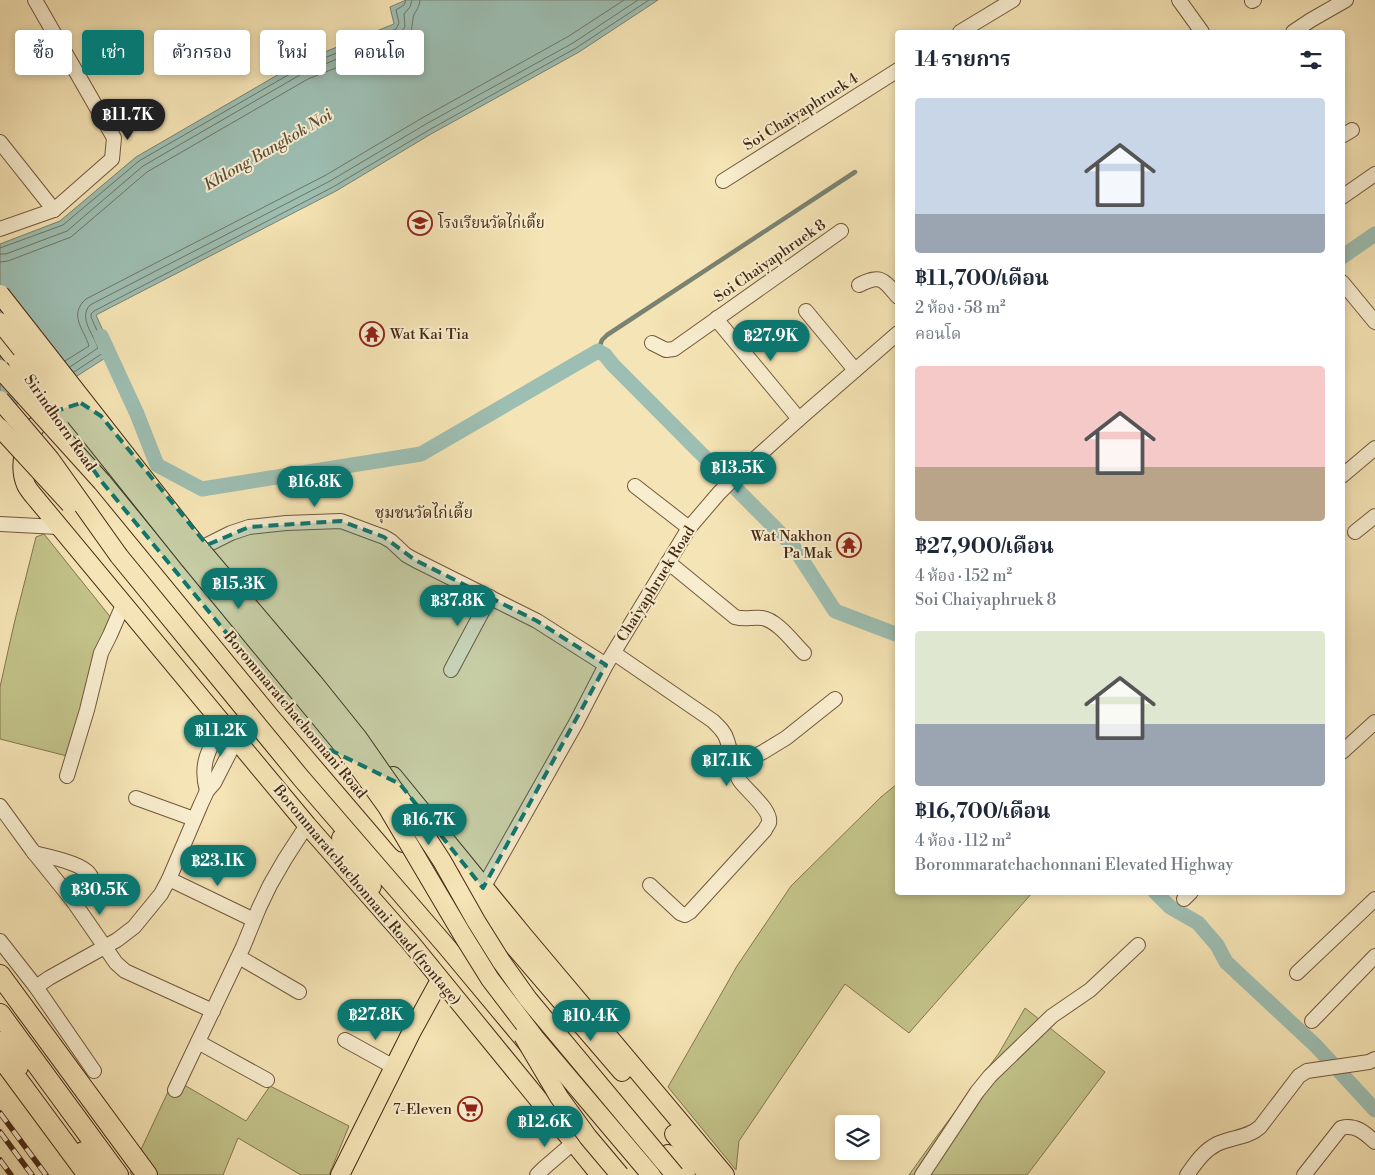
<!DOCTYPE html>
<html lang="th">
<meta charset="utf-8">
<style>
body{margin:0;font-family:"Libre Bodoni","Noto Serif Thai",serif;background:#f2f2f3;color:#1f2937;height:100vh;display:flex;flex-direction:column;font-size:19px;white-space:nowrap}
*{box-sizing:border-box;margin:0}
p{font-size:16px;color:#747a83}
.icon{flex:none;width:28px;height:28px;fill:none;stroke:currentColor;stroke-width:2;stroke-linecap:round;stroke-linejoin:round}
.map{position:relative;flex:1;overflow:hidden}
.panel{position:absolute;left:895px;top:30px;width:450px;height:865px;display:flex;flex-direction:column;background:#fff;border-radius:5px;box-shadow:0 2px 8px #0003}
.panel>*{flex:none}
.banner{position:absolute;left:15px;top:30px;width:475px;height:45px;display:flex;gap:10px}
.buttons{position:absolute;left:835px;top:1115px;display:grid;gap:10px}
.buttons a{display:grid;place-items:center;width:45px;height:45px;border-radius:5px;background:#fff;box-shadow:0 2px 8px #0003;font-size:25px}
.price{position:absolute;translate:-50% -42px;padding:0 11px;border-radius:18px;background:#0f766e;color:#fff;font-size:16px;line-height:32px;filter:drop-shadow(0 1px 2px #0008)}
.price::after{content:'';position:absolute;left:50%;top:30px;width:15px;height:11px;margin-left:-8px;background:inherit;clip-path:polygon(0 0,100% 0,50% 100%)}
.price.active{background:#222;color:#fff}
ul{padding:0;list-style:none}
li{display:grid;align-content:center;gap:10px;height:265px;padding:0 20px}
li span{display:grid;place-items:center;height:155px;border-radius:5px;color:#555}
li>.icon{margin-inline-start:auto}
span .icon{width:90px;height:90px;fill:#fffc;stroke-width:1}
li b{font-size:21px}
h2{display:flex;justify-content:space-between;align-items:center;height:60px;padding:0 20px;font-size:21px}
.pill{padding:0 18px;border-radius:5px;background:#fff;box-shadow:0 2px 8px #0003;font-size:18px;line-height:45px}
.pill.active{background:#0f766e;color:#fff}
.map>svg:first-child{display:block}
</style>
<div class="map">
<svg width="1375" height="1175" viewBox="0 0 1375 1175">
<rect width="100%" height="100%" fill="#f5e4b5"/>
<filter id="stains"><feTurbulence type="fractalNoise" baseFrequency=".004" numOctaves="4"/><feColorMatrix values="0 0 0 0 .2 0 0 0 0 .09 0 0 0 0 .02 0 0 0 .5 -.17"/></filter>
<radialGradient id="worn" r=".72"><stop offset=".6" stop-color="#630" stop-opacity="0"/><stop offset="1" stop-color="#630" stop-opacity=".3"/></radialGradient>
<g fill="#c2c289" stroke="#84764e">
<path d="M44,534L112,619L67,756L0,739V687L14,624L36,537Z"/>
<path d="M897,784L898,892L1032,893L909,1033L845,984L739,1141L736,1170L668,1087L737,966L791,886L881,797Z"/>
<path d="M1025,1008L1105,1072L1027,1175H909L934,1140L999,1053Z"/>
<path d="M174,1079L246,1121L270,1086L349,1126L329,1175H301L238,1138L223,1175H132L130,1173Z"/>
</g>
<path fill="#9dbeb2" stroke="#7a8272" d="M406,0H658L579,52L431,134L336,191L96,315L113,353L77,376L0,412V244L60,221L136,157L300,62L394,24L390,7Z"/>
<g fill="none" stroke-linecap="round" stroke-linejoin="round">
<g stroke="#727462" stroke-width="1">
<path d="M0,248L63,225L139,161L302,67L396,29L399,23L396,10L404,5L406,0"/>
<path d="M0,254H6L67,231L143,166L305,72L399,34L405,27L404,14L410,7L412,0"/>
<path d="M0,262L8,261L71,237L147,172L308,79L403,41C413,33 411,30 413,19C413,13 419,10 420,0"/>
<path d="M65,361L89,346C84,329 68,315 86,299L326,175L422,118L569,36L624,0"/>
<path d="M70,367L98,348C94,335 78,318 90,305L330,181L426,124L573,43L638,0"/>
<path d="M74,372L106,351L91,317V314L94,311L333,187L429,130L576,48L649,0"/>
</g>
<path stroke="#7a8272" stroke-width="4.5" d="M598,351L602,340L607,335L855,172"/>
<g stroke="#9dbeb2" stroke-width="15">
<path d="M1342,257L1375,234"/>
<path d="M101,336L137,414L157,465L202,489L421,454L598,351L605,355L613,365L793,546L835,611L898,635"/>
<path d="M1155,892L1170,907L1198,923L1217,945L1226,962L1316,1046L1375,1110"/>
</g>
<defs>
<g id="minor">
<path d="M1179,0L1202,32"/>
<path d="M1252,1L1254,0"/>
<path d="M960,32L1013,0"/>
<path d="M1293,32L1311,20L1346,0"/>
<path d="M1342,136L1352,130"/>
<path d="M0,142L54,210"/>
<path d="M723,181L898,70"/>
<path d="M1342,197L1375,174"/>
<path d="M0,229L54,210L112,159L114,138L35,0"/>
<path d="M1342,282L1375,322"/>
<path d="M859,285C881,274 883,279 898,297"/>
<path d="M806,311L855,370"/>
<path d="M717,318V320L799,419"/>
<path d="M652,343L666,350L674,349L841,231"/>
<path d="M1342,476L1375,448"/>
<path d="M635,486L689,528"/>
<path d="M0,524L58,527"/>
<path d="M1355,532L1375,516"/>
<path d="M207,545L231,533L249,527L286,523L341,521L384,537L391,541L406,555L415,560L537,621L606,665"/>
<path d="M668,562L735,617C745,620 751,617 762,618C777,620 793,642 804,653"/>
<path d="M614,653L713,721C719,727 725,732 727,740C732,754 732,769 740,781C747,791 772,810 769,823C768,825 766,827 765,830L690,912L685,915L680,913L650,885"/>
<path d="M451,670L490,597"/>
<path d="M1342,752L1375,722"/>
<path d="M734,766L763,752L786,738L835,699"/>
<path d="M67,776L87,710L101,653L110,635L123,605"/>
<path d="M207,791C199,762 210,749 222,723"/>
<path d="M136,798L194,819"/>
<path d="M0,806L32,850L73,901L116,963L125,971L213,1011"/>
<path d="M34,853C46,856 95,865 91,881C90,886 77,896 73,901"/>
<path d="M169,879L254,920"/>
<path d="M483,888L576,723L606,665L689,528L719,493L737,475L799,419L898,333"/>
<path d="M1184,899L1191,892"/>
<path d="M0,941L36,987L49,978L117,940L134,927L161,894L169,879L201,804L207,791L214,783L236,740"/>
<path d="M239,957L299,992"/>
<path d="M1297,973L1375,899"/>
<path d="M36,987L94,1071"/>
<path d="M1312,1021L1375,956"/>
<path d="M345,1040L394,1067"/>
<path d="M198,1042L267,1080"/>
<path d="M175,1090L243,947L259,908L270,885L285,859L307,825"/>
<path d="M537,1175L544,1168L573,1143"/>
<path d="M922,1175L977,1092L990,1076L1052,1016L1090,990L1138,945"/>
<path d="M1187,1175C1195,1164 1203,1151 1217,1144C1231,1137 1248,1138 1260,1127L1299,1076L1307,1071L1369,1062L1375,1059"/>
<path d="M1304,1175L1341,1128C1356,1124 1365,1133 1375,1142"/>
</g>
<g id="major">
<path d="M0,340L18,363"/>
<path d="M56,411C51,413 46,416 42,419C26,435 17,463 26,485C29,491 34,496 38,501L307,825L410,942L600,1175"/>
<path d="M102,482L286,706L403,843"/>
<path d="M119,556L301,778L446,946L531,1048"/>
<path d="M393,776L523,935L725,1175"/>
<path d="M341,838L372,886"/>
<path d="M458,881L622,1072"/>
<path d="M438,883L474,926"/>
<path d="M0,1041L19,1067"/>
<path d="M549,1070L636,1175"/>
<path d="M674,1134L708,1175"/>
<path d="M83,1151L100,1175"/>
<path d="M668,1154L686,1175"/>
<path d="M340,1175L411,1033L440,980"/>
</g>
<g id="highway">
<path d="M0,975L147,1175"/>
<path d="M0,1014L118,1175"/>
<path d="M0,1056L88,1175"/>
</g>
</defs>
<use href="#minor" stroke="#72583c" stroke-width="16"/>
<use href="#major" stroke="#462913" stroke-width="20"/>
<use href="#highway" stroke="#462913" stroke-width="22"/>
<use href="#minor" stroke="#f8edcf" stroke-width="14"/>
<use href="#major" stroke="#f5e4b5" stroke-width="18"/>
<use href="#highway" stroke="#f5e4b5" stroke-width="20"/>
<defs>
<g id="rail">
<path d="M0,1113L46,1175"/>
<path d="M0,1132L32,1175"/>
<path d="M0,1160L11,1175"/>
</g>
</defs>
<use href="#rail" stroke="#462913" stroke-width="5.5"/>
<use href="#rail" stroke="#f8edcf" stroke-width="4" stroke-dasharray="11" stroke-linecap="butt"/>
<defs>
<g id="major-bridge">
<path d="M0,294L195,543L313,682L358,738L418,824L442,861L476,921L501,961L528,999L675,1175"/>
<path d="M0,322L189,559L344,747L387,807L462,934L490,979L535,1038L651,1175"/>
<path d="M18,363L59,420"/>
<path d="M0,369L102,482"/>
<path d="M0,400L50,459L119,556"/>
<path d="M0,428L70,504"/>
<path d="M523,1036L559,1097L588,1137L620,1175"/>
</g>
</defs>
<use href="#major-bridge" stroke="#462913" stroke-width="20" stroke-linecap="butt"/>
<use href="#major-bridge" stroke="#f5e4b5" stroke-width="18"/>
</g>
<path fill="#0f766e" fill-opacity="0.2" stroke="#0f766e" stroke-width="4" stroke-dasharray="10 6" stroke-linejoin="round" d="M81,403L101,416L207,545L249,527L341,521L384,537L415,560L537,621L606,665L483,888L400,784L318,744L102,482L53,412Z"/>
<defs>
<symbol id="school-ring" viewBox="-11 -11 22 22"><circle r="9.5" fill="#f8edcf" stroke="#8f2418" stroke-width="1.5"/><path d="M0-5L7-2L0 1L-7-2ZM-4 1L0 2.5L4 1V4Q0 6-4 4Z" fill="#8f2418"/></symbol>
<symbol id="temple-ring" viewBox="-11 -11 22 22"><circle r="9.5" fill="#f8edcf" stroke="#8f2418" stroke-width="1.5"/><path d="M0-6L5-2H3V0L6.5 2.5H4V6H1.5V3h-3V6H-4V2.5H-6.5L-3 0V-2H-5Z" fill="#8f2418"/></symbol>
<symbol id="supermarket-ring" viewBox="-11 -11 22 22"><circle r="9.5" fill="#f8edcf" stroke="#8f2418" stroke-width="1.5"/><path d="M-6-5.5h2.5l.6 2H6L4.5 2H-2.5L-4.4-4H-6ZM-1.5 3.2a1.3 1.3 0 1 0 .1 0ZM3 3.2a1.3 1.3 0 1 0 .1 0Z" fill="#8f2418"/></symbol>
</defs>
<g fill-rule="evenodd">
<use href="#school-ring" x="406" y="209" width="28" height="28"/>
<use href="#temple-ring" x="358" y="320" width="28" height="28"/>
<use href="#temple-ring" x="835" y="531" width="28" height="28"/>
<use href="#supermarket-ring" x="456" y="1095" width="28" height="28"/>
</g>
<g text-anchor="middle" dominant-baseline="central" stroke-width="4" stroke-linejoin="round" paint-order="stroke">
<g font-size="15" fill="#462913" stroke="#f8edcf">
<text transform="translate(801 112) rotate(-32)">Soi Chaiyaphruek 4</text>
<text transform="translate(770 261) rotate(-35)">Soi Chaiyaphruek 8</text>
<text transform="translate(60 423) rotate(55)">Sirindhorn Road</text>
<text transform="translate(656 584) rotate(-58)">Chaiyaphruek Road</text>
<text transform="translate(295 715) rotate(50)">Borommaratchachonnani Road</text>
<text transform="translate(367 895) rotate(50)">Borommaratchachonnani Road (frontage)</text>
</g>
<g font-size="15" fill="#462913" stroke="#f8edcf" text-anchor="start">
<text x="438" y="223">โรงเรียนวัดไก่เตี้ย</text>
<text x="390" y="334">Wat Kai Tia</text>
<text x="832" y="536" text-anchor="end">Wat Nakhon<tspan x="832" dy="17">Pa Mak</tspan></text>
<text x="452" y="1109" text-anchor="end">7-Eleven</text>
</g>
<g font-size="16" font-style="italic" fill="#5c4e3b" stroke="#f8edcf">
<text transform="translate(268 150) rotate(-30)">Khlong Bangkok Noi</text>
</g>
<g font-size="16" fill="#462913" stroke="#f8edcf">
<text x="424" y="513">ชุมชนวัดไก่เตี้ย</text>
</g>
</g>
<rect width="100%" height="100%" filter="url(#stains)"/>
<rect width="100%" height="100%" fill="url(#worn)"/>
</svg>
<div class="buttons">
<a><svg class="icon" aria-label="layers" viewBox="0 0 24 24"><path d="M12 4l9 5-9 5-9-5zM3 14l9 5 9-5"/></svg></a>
</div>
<b class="price active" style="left:128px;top:141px">฿11.7K</b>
<b class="price" style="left:771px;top:362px">฿27.9K</b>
<b class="price" style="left:738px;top:494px">฿13.5K</b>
<b class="price" style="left:315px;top:508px">฿16.8K</b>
<b class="price" style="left:239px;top:610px">฿15.3K</b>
<b class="price" style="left:458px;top:627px">฿37.8K</b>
<b class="price" style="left:221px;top:757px">฿11.2K</b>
<b class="price" style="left:727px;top:787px">฿17.1K</b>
<b class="price" style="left:429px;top:846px">฿16.7K</b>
<b class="price" style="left:218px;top:887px">฿23.1K</b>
<b class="price" style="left:100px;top:916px">฿30.5K</b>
<b class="price" style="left:376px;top:1041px">฿27.8K</b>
<b class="price" style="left:591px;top:1042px">฿10.4K</b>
<b class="price" style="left:545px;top:1148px">฿12.6K</b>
<div class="banner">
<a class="pill">ซื้อ</a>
<a class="pill active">เช่า</a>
<a class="pill">ตัวกรอง</a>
<a class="pill">ใหม่</a>
<a class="pill">คอนโด</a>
</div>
<section class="panel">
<h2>14 รายการ<svg class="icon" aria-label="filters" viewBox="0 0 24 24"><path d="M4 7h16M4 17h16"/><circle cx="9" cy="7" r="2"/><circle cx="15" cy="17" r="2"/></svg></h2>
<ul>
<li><span style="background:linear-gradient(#c9d6e8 75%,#9aa5b1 0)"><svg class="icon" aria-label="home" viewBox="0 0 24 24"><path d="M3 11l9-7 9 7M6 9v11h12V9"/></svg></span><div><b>฿11,700/เดือน</b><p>2 ห้อง · 58 m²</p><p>คอนโด</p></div></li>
<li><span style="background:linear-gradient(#f6c9c9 65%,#b9a48a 0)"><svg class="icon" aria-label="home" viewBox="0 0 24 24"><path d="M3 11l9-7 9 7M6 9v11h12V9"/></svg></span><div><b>฿27,900/เดือน</b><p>4 ห้อง · 152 m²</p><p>Soi Chaiyaphruek 8</p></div></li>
<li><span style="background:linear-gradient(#dfe7d0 60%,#9aa5b1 0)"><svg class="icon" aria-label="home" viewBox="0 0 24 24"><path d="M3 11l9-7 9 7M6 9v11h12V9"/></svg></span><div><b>฿16,700/เดือน</b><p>4 ห้อง · 112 m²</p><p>Borommaratchachonnani Elevated Highway</p></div></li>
</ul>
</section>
</div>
